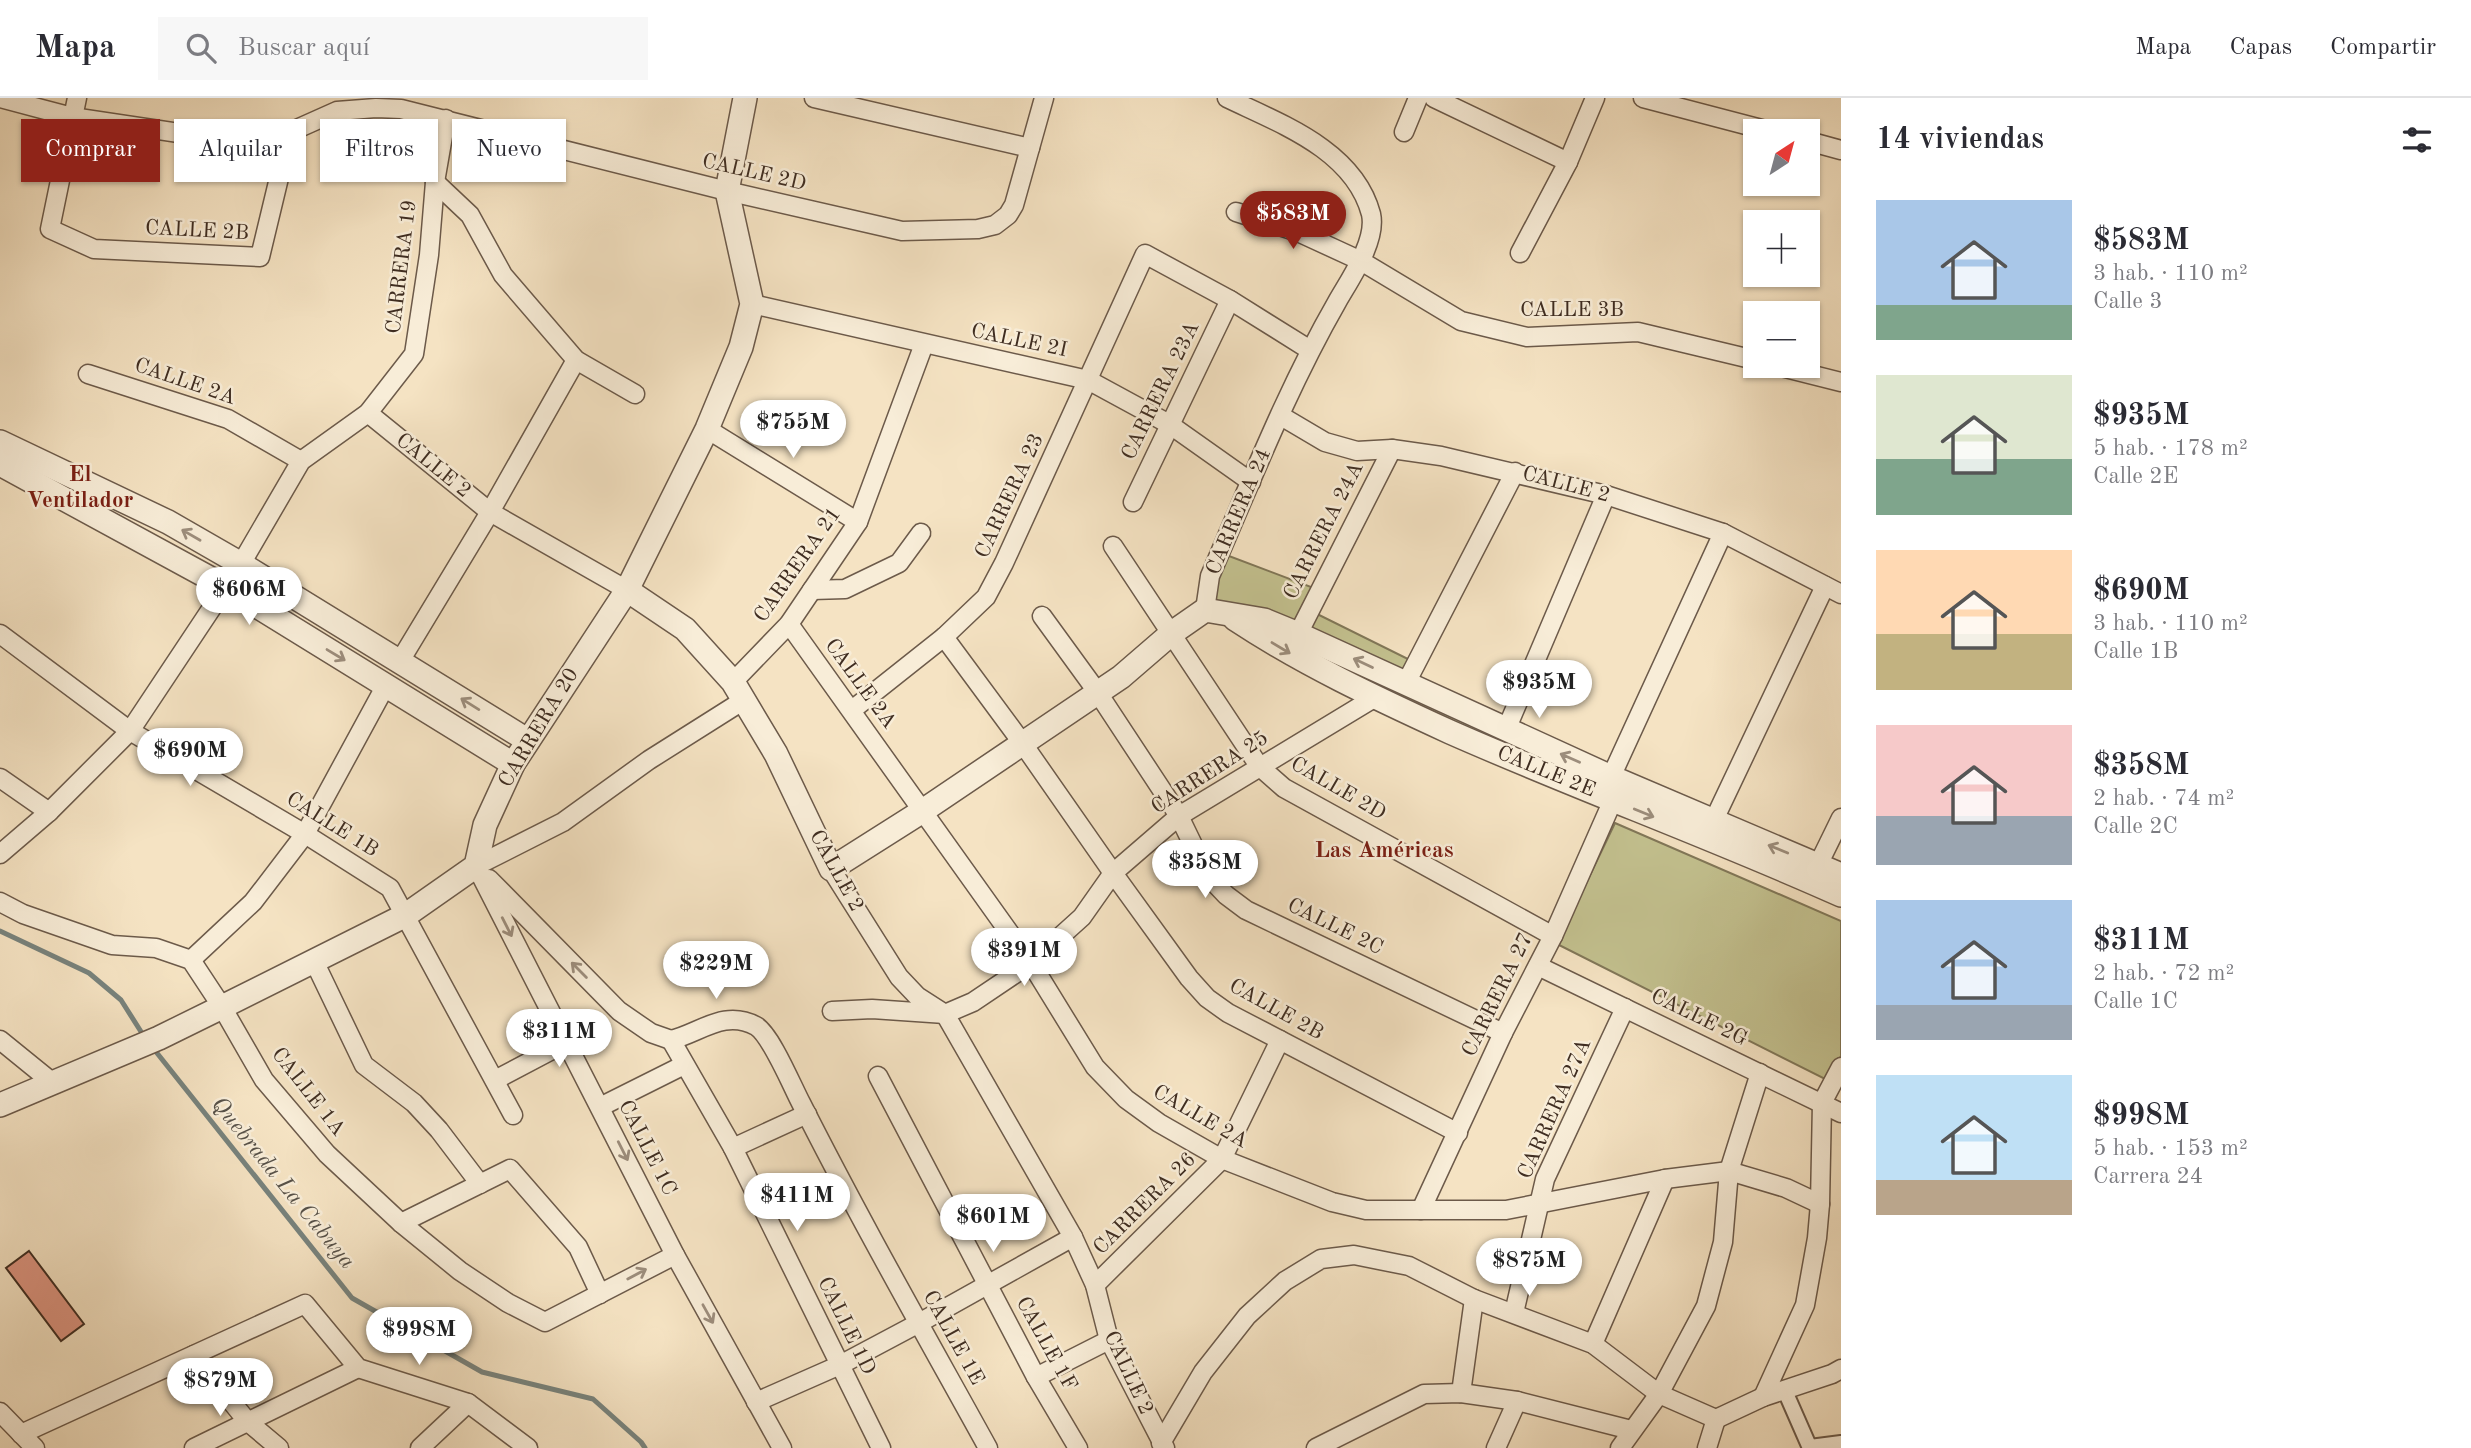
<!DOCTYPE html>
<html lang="es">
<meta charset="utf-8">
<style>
body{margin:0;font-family:"Old Standard TT",serif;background:#f7f7f7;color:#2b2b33;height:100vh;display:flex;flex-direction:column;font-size:26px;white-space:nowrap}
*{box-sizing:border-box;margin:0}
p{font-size:23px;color:#7c7c81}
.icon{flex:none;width:38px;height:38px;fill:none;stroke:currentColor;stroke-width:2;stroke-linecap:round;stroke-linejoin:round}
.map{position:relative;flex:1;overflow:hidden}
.sheet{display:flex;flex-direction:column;background:#fff;width:630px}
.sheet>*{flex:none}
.banner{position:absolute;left:21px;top:21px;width:665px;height:63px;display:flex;gap:14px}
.needle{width:46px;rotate:36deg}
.fabs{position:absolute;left:1743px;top:21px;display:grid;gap:14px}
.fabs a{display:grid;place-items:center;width:77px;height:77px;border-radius:0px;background:#fff;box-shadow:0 2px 5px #0004;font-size:35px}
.price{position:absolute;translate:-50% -60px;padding:0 16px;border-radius:24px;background:#fff;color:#222;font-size:23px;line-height:46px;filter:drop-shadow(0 2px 4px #0008)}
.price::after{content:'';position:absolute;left:50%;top:42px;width:21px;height:16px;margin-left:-10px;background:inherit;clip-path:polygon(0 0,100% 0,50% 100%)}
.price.current{background:#8f2418;color:#fff}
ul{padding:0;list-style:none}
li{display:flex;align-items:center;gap:21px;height:175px;padding:0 35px}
li span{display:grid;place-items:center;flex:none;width:196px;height:140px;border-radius:0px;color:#555}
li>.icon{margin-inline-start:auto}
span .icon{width:84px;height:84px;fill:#fffc;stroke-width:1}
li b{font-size:30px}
h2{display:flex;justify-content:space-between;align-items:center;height:84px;padding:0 35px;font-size:30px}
.chip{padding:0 24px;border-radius:0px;background:#fff;box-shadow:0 2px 5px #0004;font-size:24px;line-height:63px}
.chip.current{background:#8f2418;color:#fff}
header{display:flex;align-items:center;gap:42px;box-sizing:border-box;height:98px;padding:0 35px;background:#fff;border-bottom:2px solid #e1e1e2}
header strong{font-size:33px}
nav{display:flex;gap:38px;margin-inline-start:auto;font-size:24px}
.search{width:490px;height:63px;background:#f7f7f7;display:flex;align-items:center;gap:18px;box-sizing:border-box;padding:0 24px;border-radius:0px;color:#7c7c81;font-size:26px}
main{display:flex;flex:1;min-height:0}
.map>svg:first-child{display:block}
</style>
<header>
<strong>Mapa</strong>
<div class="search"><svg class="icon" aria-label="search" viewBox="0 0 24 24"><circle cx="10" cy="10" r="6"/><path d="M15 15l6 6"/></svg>Buscar aquí</div>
<nav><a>Mapa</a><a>Capas</a><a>Compartir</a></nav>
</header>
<main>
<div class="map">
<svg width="1841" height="1350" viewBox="0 0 1841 1350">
<rect width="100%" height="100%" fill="#f5e3c3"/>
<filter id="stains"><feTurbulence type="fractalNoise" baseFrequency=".00286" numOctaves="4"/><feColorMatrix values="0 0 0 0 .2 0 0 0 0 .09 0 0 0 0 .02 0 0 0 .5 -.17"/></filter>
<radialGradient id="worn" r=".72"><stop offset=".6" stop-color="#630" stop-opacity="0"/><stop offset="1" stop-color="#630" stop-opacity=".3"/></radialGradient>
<g fill="#c3c18f" stroke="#817758" stroke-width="2">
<path d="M1221,455L1319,492L1309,512L1414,564L1402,589L1620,685L1500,654L1206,511Z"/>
<path d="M1615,725L1841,823V958L1827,982L1557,846Z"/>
</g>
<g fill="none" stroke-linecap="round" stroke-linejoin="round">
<g stroke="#78837d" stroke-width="5">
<path d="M0,833L89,875L121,902L145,940"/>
<path d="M153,950L352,1200L482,1274L593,1301L641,1344L645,1350"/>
</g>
</g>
<path fill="#db937f" stroke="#3f2d21" stroke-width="2" d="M29,1153L84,1226L61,1243L6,1170Z"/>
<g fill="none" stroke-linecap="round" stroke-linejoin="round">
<defs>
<g id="pedestrian">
<path d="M1785,1293L1810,1350"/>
<path d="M1810,1349L1841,1345"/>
</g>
<g id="minor">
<path d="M0,0L72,19L219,41L290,34L337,13L376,10L401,11L727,93L902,133L978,131L995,127L1008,117L1014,107L1044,0"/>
<path d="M77,0L50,131L94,151L260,159L290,34"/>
<path d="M814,0L1030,50"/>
<path d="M1434,0L1568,64"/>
<path d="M1643,0L1769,33"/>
<path d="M1404,34L1418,0"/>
<path d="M1808,43L1841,52"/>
<path d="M435,84L470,117L503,177L576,262L635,296"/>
<path d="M1236,114L1298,134L1361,163L1461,223L1527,239L1638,234L1755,262"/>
<path d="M1520,155L1568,64L1595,0"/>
<path d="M752,206L1088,282L1169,326L1251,384"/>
<path d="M1777,268L1841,284"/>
<path d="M88,276L228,321L301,363"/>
<path d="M368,315L490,414L627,492"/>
<path d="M1281,318L1325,344L1357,353L1392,351L1441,358L1606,397L1723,435L1841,496"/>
<path d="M707,331L858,424"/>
<path d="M1133,404L1230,202"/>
<path d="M1113,448L1259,668L1284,690L1553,838"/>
<path d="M812,492L845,491L899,465L921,435"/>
<path d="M1205,512L1210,478C1250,386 1287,291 1337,204C1350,181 1377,143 1371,116C1354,52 1281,26 1227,0"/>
<path d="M1042,518L1098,595L1179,718L1208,778L1226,797L1246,812L1503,935"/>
<path d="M789,526L1031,865L1095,969L1126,1001L1159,1025L1222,1061L1332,1104L1366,1112H1506L1665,1081L1729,1073L1786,1090L1820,1106"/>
<path d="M0,536L130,633L305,736L390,790L513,1017"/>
<path d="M1298,536L1392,351"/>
<path d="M944,539L1023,646L1113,775L1189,880L1207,900L1228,915L1458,1035"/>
<path d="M400,563L490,414L576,262"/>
<path d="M733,584L789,526L858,424L924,246"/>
<path d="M1406,585L1515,374"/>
<path d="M852,612L944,539L986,499L1004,465L1145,156L1230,202L1310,252"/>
<path d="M1506,632L1606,397"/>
<path d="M1611,679L1723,435"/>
<path d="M0,680L49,714"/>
<path d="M1713,724L1825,488"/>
<path d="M0,756L49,714L130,633L241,466L301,363L368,315L414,256L429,157L435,84L446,21"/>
<path d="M1818,767L1841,720"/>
<path d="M476,768L675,1157L782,1350"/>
<path d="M476,768L563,724L649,662L744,602"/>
<path d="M831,771L899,879L917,898L945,916L1073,1139L1095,1187L1109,1242L1165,1350"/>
<path d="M489,781L619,913L651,935L671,942"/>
<path d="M0,804L23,816L112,847L156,850L191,862L222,909L264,982L327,1056L401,1125L460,1173L508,1205L545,1224L675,1157"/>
<path d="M191,862L253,804L305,736L386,587"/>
<path d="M314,863L364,967L414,1005L439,1032L480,1086"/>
<path d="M1538,868L1841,1015"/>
<path d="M832,913L872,911L945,916L973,904L1031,865L1082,819L1113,775L1179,718L1374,600"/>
<path d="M0,942L53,985"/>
<path d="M671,942C700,935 724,911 756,928C771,937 792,988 801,1005C860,1122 925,1236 988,1350"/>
<path d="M671,942L733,1050L881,1350"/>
<path d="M878,978L1036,1279L1078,1350"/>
<path d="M495,982L567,944"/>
<path d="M600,1009L684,967"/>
<path d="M733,1050L807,1016"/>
<path d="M1421,1112L1503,935L1553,838L1613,702"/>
<path d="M401,1125L510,1071L578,1149L600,1196"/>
<path d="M1095,1187L1222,1061L1280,942"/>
<path d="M1514,1215L1545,1081L1625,910"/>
<path d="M1593,1246L1665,1081"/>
<path d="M194,1257L247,1323L279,1350"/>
<path d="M1036,1279L1109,1242"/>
<path d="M1461,1295L1474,1201"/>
<path d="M1763,1299L1805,1207L1817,1140L1820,1106L1822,1005L1841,969"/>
<path d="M756,1304L840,1267L919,1225L1073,1139"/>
<path d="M0,1314L35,1350"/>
<path d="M1716,1321L1763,1299L1832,1276L1841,1271"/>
<path d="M21,1336L305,1206L358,1270L468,1305L528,1350"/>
<path d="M1161,1345L1203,1274L1247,1218L1285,1183L1321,1161L1354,1157L1409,1168L1474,1201L1593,1246L1659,1296L1716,1321"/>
<path d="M194,1350L358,1270"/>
<path d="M420,1350L468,1305"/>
<path d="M1316,1350L1424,1296L1461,1295L1517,1303L1631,1332"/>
<path d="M1496,1350L1517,1303"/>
<path d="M1620,1350L1659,1296L1706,1208L1723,1144L1729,1073L1760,975"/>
<path d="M1707,1350L1716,1321"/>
</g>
<g id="tertiary">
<path d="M0,344L168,424L241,466L527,642"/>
<path d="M0,366L226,489L513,666"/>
<path d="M627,492L685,531L733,584L776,656L831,771L921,714L1121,579L1172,535L1205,512L1264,522L1298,536L1611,679L1841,777"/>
<path d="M1235,521C1303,566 1376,600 1450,634C1579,691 1712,739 1841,797"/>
<path d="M0,1007L159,940L222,909L406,817L476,768L485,727L513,666L627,492L707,331L741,249L752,206L727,93L745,0"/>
</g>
</defs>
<use href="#pedestrian" stroke="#6c5a4a" stroke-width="18"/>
<use href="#minor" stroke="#6c5a4a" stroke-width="21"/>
<use href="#tertiary" stroke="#6c5a4a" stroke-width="26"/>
<use href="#pedestrian" stroke="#f8edd8" stroke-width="14"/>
<use href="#minor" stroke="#f8edd8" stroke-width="18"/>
<use href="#tertiary" stroke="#f8edd8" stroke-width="23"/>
</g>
<defs><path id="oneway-shaft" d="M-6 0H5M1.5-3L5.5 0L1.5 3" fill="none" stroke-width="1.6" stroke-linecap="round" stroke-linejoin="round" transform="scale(1.75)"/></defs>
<g stroke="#9c8d7c">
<use href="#oneway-shaft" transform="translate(191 437) rotate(-150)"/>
<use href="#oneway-shaft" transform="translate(1281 550) rotate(31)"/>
<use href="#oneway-shaft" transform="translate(336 557) rotate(31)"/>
<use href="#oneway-shaft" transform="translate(1363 565) rotate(-155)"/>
<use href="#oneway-shaft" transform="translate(470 606) rotate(-148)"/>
<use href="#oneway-shaft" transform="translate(1570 660) rotate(-156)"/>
<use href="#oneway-shaft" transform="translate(1644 715) rotate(22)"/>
<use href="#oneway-shaft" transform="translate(1778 751) rotate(-158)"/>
<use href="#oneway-shaft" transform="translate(507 829) rotate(63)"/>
<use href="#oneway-shaft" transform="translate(579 872) rotate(-135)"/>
<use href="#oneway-shaft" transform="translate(623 1053) rotate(63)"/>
<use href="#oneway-shaft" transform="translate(637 1176) rotate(-28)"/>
<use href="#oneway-shaft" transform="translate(708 1216) rotate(61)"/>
</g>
<g text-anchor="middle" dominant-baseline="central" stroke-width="5" stroke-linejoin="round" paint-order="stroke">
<g font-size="21" fill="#3f2d21" stroke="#f8edd8">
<text transform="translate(754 75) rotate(13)">CALLE 2D</text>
<text transform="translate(197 133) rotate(3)">CALLE 2B</text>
<text transform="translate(402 169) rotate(-83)">CARRERA 19</text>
<text x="1572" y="212">CALLE 3B</text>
<text transform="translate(1019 243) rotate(12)">CALLE 2I</text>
<text transform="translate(185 284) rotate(19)">CALLE 2A</text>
<text transform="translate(1161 293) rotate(-64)">CARRERA 23A</text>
<text transform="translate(433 368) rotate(39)">CALLE 2</text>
<text transform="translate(1566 387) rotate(15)">CALLE 2</text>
<text transform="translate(1010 398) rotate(-65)">CARRERA 23</text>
<text transform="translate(1239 414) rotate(-67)">CARRERA 24</text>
<text transform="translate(1324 433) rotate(-63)">CARRERA 24A</text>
<text transform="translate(798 467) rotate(-55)">CARRERA 21</text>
<text transform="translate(860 586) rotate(54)">CALLE 2A</text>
<text transform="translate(539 630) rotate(-59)">CARRERA 20</text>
<text transform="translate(1546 674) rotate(22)">CALLE 2E</text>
<text transform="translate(1210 675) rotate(-33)">CARRERA 25</text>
<text transform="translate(1338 691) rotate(30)">CALLE 2D</text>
<text transform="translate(332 727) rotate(32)">CALLE 1B</text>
<text transform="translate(836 773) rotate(61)">CALLE 2</text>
<text transform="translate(1335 829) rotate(26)">CALLE 2C</text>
<text transform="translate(1498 897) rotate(-64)">CARRERA 27</text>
<text transform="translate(1276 912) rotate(29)">CALLE 2B</text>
<text transform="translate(1699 920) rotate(26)">CALLE 2G</text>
<text transform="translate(308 994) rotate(52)">CALLE 1A</text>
<text transform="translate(1555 1011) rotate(-66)">CARRERA 27A</text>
<text transform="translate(1200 1019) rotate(30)">CALLE 2A</text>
<text transform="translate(647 1050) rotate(63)">CALLE 1C</text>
<text transform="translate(1145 1106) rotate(-45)">CARRERA 26</text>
<text transform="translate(846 1228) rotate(64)">CALLE 1D</text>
<text transform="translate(953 1240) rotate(61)">CALLE 1E</text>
<text transform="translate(1046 1246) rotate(61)">CALLE 1F</text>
<text transform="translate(1128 1275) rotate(65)">CALLE 2</text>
</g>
<g font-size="23" font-weight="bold" fill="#7a1f14" stroke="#f8edd8">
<text x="80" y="376">El<tspan x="80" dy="26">Ventilador</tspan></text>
<text x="1384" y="752">Las Américas</text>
</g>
<g font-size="23" font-style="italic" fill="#575148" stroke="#f8edd8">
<text transform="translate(283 1085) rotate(51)">Quebrada La Cabuya</text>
</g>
</g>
<rect width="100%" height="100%" filter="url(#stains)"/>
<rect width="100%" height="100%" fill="url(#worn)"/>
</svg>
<div class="fabs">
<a><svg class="needle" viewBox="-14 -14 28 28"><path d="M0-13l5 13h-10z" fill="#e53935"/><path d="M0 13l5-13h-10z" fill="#7c7c81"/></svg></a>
<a>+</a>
<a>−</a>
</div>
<b class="price current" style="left:1293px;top:153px">$583M</b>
<b class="price" style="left:793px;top:362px">$755M</b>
<b class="price" style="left:249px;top:529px">$606M</b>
<b class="price" style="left:1539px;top:622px">$935M</b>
<b class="price" style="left:190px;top:690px">$690M</b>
<b class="price" style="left:1205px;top:802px">$358M</b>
<b class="price" style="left:1024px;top:890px">$391M</b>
<b class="price" style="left:716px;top:903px">$229M</b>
<b class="price" style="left:559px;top:971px">$311M</b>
<b class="price" style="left:797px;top:1135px">$411M</b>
<b class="price" style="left:993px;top:1156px">$601M</b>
<b class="price" style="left:1529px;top:1200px">$875M</b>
<b class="price" style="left:419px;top:1269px">$998M</b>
<b class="price" style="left:220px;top:1320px">$879M</b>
<div class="banner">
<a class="chip current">Comprar</a>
<a class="chip">Alquilar</a>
<a class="chip">Filtros</a>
<a class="chip">Nuevo</a>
</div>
</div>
<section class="sheet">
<h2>14 viviendas<svg class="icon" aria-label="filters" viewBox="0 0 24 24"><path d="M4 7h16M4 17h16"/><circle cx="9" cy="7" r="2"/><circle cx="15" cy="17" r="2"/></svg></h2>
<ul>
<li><span style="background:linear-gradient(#a9c7e8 75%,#7fa58c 0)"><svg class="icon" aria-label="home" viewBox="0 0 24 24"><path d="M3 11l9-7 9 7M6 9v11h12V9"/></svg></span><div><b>$583M</b><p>3 hab. · 110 m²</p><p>Calle 3</p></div></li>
<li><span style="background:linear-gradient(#dfe7d0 60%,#7fa58c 0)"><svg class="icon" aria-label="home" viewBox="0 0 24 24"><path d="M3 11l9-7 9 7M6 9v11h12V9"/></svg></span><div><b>$935M</b><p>5 hab. · 178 m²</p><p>Calle 2E</p></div></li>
<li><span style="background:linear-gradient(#ffd9b3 60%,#c2b280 0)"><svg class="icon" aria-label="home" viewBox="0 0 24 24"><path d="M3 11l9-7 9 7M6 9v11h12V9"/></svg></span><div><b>$690M</b><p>3 hab. · 110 m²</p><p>Calle 1B</p></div></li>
<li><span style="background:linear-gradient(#f6c9c9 65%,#9aa5b1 0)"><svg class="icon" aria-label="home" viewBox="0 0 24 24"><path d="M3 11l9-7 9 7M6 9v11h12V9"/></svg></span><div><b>$358M</b><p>2 hab. · 74 m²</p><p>Calle 2C</p></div></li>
<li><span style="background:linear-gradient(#a9c7e8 75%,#9aa5b1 0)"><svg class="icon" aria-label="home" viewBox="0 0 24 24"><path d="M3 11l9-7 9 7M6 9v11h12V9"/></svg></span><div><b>$311M</b><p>2 hab. · 72 m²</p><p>Calle 1C</p></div></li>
<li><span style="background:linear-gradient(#bfe0f5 75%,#b9a48a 0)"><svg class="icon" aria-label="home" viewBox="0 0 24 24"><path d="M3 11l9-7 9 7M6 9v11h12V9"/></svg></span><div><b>$998M</b><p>5 hab. · 153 m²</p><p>Carrera 24</p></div></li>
</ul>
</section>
</main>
